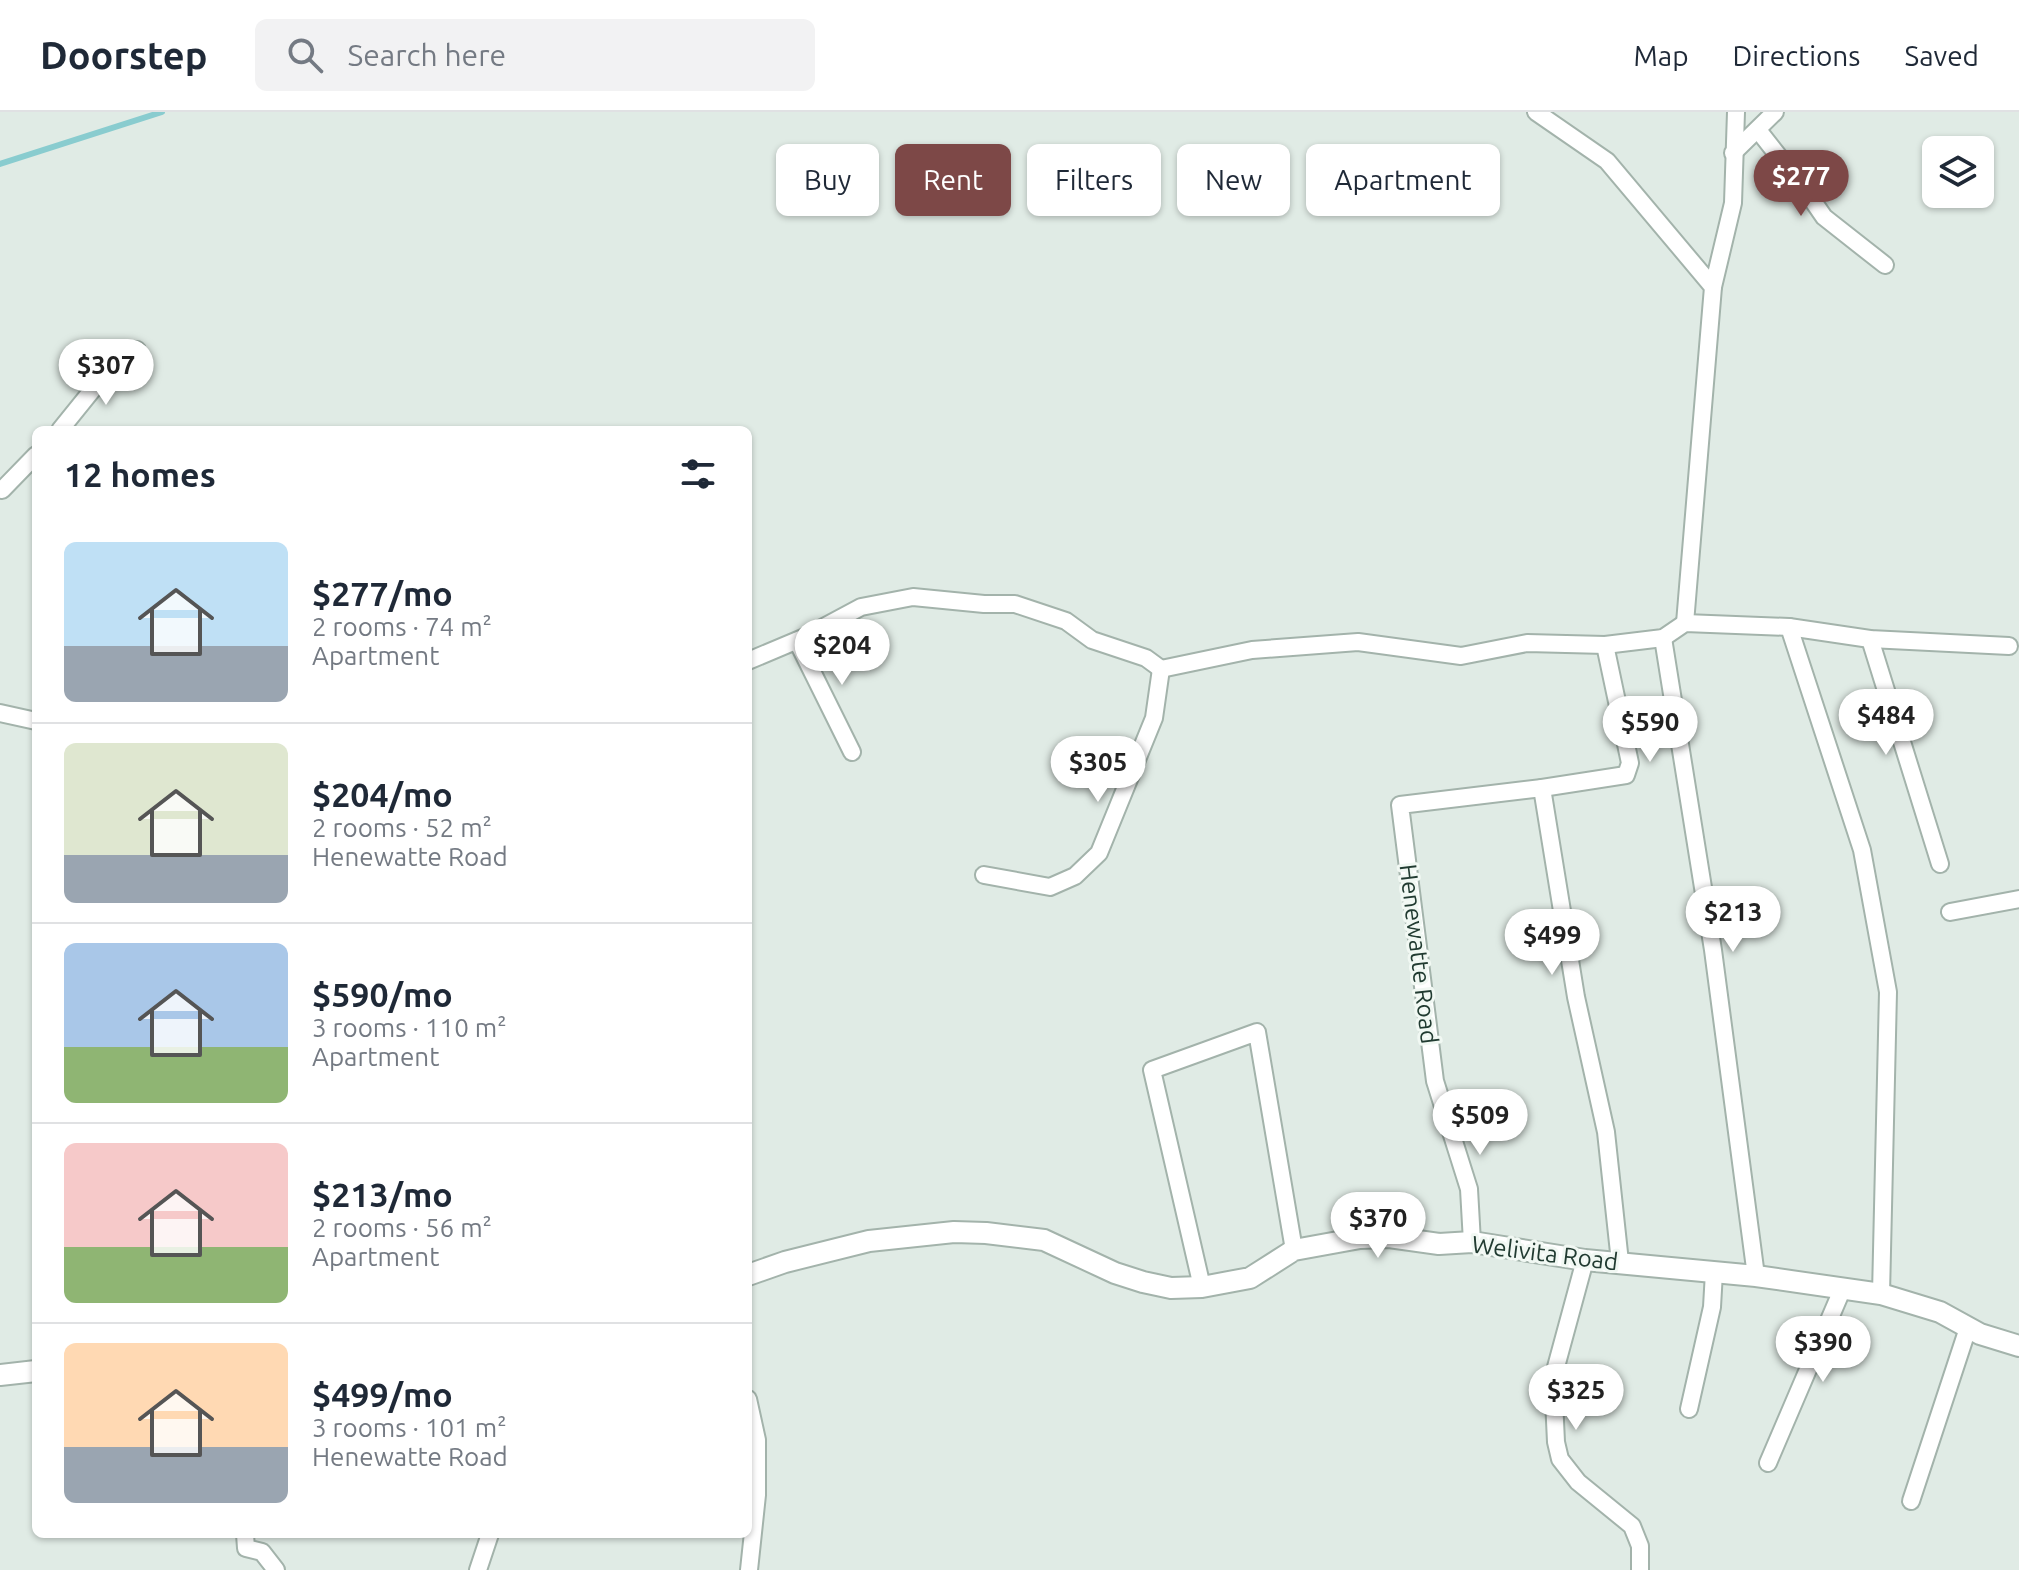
<!DOCTYPE html>
<meta charset="utf-8">
<style>
body{margin:0;font-family:Ubuntu,sans-serif;background:#f2f2f3;color:#1f2937;height:100vh;display:flex;flex-direction:column;font-size:30px;white-space:nowrap}
*{box-sizing:border-box;margin:0}
p{font-size:26px;color:#747a83}
.icon{flex:none;width:44px;height:44px;fill:none;stroke:currentColor;stroke-width:2;stroke-linecap:round;stroke-linejoin:round}
.map{position:relative;flex:1;overflow:hidden}
.details{position:absolute;left:32px;top:314px;width:720px;height:1112px;display:flex;flex-direction:column;background:#fff;border-radius:12px;box-shadow:0 2px 6px #0004}
.details>*{flex:none}
.guide{position:absolute;left:776px;top:32px;width:760px;height:72px;display:flex;gap:16px}
.buttons{position:absolute;left:1922px;top:24px;display:grid;gap:16px}
.buttons a{display:grid;place-items:center;width:72px;height:72px;border-radius:12px;background:#fff;box-shadow:0 2px 6px #0004;font-size:40px}
.price{position:absolute;translate:-50% -68px;padding:0 18px;border-radius:28px;background:#fff;color:#222;font-size:26px;line-height:52px;filter:drop-shadow(0 2px 4px #0008)}
.price::after{content:'';position:absolute;left:50%;top:48px;width:24px;height:18px;margin-left:-12px;background:inherit;clip-path:polygon(0 0,100% 0,50% 100%)}
.price.on{background:#7d4847;color:#fff}
ul{padding:0;list-style:none}
li{display:flex;align-items:center;gap:24px;height:200px;padding:0 32px}
li+li{border-top:2px solid #e0e1e3}
li span{display:grid;place-items:center;flex:none;width:224px;height:160px;border-radius:12px;color:#555}
li>.icon{margin-inline-start:auto}
span .icon{width:96px;height:96px;fill:#fffc;stroke-width:1}
li b{font-size:34px}
h2{display:flex;justify-content:space-between;align-items:center;height:96px;padding:0 32px;font-size:34px}
.chip{padding:0 28px;border-radius:12px;background:#fff;box-shadow:0 2px 6px #0004;font-size:28px;line-height:72px}
.chip.on{background:#7d4847;color:#fff}
header{display:flex;align-items:center;gap:48px;box-sizing:border-box;height:112px;padding:0 40px;background:#fff;border-bottom:2px solid #e0e1e3}
header strong{font-size:38px}
nav{display:flex;gap:44px;margin-inline-start:auto;font-size:28px}
.search{width:560px;height:72px;background:#f2f2f3;display:flex;align-items:center;gap:20px;box-sizing:border-box;padding:0 28px;border-radius:12px;color:#747a83;font-size:30px}
.map>svg:first-child{display:block}
</style>
<header>
<strong>Doorstep</strong>
<div class="search"><svg class="icon" aria-label="search" viewBox="0 0 24 24"><circle cx="10" cy="10" r="6"/><path d="M15 15l6 6"/></svg>Search here</div>
<nav><a>Map</a><a>Directions</a><a>Saved</a></nav>
</header>
<div class="map">
<svg width="2019" height="1458" viewBox="0 0 2019 1458">
<rect width="100%" height="100%" fill="#e0ebe5"/>
<g fill="none" stroke-linecap="round" stroke-linejoin="round">
<path stroke="#89cccf" stroke-width="6" d="M0,52L162,0"/>
<defs>
<g id="minor">
<path d="M1536,0L1607,49L1713,175L1685,511"/>
<path d="M1758,18L1806,79L1824,105L1885,153"/>
<path d="M1733,41L1775,0"/>
<path d="M1713,175L1733,91L1736,0"/>
<path d="M60,318L123,240L137,238"/>
<path d="M2,378L36,343"/>
<path d="M1789,515L1870,527L2009,534"/>
<path d="M1663,526L1713,838L1756,1164"/>
<path d="M1870,527L1940,752"/>
<path d="M797,529L852,640"/>
<path d="M748,549L805,525L861,495L913,485L984,492H1015L1066,509L1092,528L1146,546L1161,557"/>
<path d="M1161,557L1252,538L1358,530L1461,544L1527,531L1605,533L1663,526L1685,511L1789,515L1862,738L1888,880L1881,1182"/>
<path d="M0,601L36,609"/>
<path d="M1542,676L1626,663L1630,651L1605,533"/>
<path d="M984,763L1050,775L1075,764L1099,741L1154,606L1161,557"/>
<path d="M1950,800L2019,787"/>
<path d="M1472,1130L1469,1077L1435,969L1400,693L1542,676L1576,885L1606,1020L1620,1150"/>
<path d="M1585,1148L1553,1266L1556,1330L1560,1347L1578,1370L1632,1414L1640,1434V1458"/>
<path d="M1202,1175L1152,958L1257,920L1294,1138"/>
<path d="M748,1287L757,1328V1383L749,1458"/>
<path d="M1689,1297L1712,1195L1714,1160"/>
<path d="M1768,1351L1842,1178"/>
<path d="M1911,1389L1968,1216"/>
<path d="M245,1422L246,1436L262,1440L276,1458"/>
<path d="M478,1458L490,1422"/>
</g>
<g id="tertiary">
<path d="M748,1163L785,1150L869,1129L954,1120L986,1121L1044,1128L1115,1161L1143,1170L1171,1176L1202,1175L1250,1166L1294,1138L1360,1126L1389,1125L1439,1132L1472,1130L1585,1148L1756,1164L1881,1182L1940,1200L1980,1222L2019,1234"/>
<path d="M0,1263L36,1259"/>
</g>
</defs>
<use href="#minor" stroke="#a3b3ab" stroke-width="20"/>
<use href="#tertiary" stroke="#a3b3ab" stroke-width="24"/>
<use href="#minor" stroke="#fff" stroke-width="16"/>
<use href="#tertiary" stroke="#fff" stroke-width="20"/>
</g>
<g text-anchor="middle" dominant-baseline="central" stroke-width="6" stroke-linejoin="round" paint-order="stroke">
<g font-size="24" fill="#213b31" stroke="#f1f8f3">
<text transform="translate(1419 842) rotate(83)">Henewatte Road</text>
<text transform="translate(1545 1141) rotate(7)">Welivita Road</text>
</g>
</g>
</svg>
<div class="buttons">
<a><svg class="icon" aria-label="layers" viewBox="0 0 24 24"><path d="M12 4l9 5-9 5-9-5zM3 14l9 5 9-5"/></svg></a>
</div>
<b class="price on" style="left:1801px;top:106px">$277</b>
<b class="price" style="left:106px;top:295px">$307</b>
<b class="price" style="left:842px;top:575px">$204</b>
<b class="price" style="left:1886px;top:645px">$484</b>
<b class="price" style="left:1650px;top:652px">$590</b>
<b class="price" style="left:1098px;top:692px">$305</b>
<b class="price" style="left:1733px;top:842px">$213</b>
<b class="price" style="left:1552px;top:865px">$499</b>
<b class="price" style="left:1480px;top:1045px">$509</b>
<b class="price" style="left:1378px;top:1148px">$370</b>
<b class="price" style="left:1823px;top:1272px">$390</b>
<b class="price" style="left:1576px;top:1320px">$325</b>
<div class="guide">
<a class="chip">Buy</a>
<a class="chip on">Rent</a>
<a class="chip">Filters</a>
<a class="chip">New</a>
<a class="chip">Apartment</a>
</div>
<section class="details">
<h2>12 homes<svg class="icon" aria-label="filters" viewBox="0 0 24 24"><path d="M4 7h16M4 17h16"/><circle cx="9" cy="7" r="2"/><circle cx="15" cy="17" r="2"/></svg></h2>
<ul>
<li><span style="background:linear-gradient(#bfe0f5 65%,#9aa5b1 0)"><svg class="icon" aria-label="home" viewBox="0 0 24 24"><path d="M3 11l9-7 9 7M6 9v11h12V9"/></svg></span><div><b>$277/mo</b><p>2 rooms · 74 m²</p><p>Apartment</p></div></li>
<li><span style="background:linear-gradient(#dfe7d0 70%,#9aa5b1 0)"><svg class="icon" aria-label="home" viewBox="0 0 24 24"><path d="M3 11l9-7 9 7M6 9v11h12V9"/></svg></span><div><b>$204/mo</b><p>2 rooms · 52 m²</p><p>Henewatte Road</p></div></li>
<li><span style="background:linear-gradient(#a9c7e8 65%,#8fb573 0)"><svg class="icon" aria-label="home" viewBox="0 0 24 24"><path d="M3 11l9-7 9 7M6 9v11h12V9"/></svg></span><div><b>$590/mo</b><p>3 rooms · 110 m²</p><p>Apartment</p></div></li>
<li><span style="background:linear-gradient(#f6c9c9 65%,#8fb573 0)"><svg class="icon" aria-label="home" viewBox="0 0 24 24"><path d="M3 11l9-7 9 7M6 9v11h12V9"/></svg></span><div><b>$213/mo</b><p>2 rooms · 56 m²</p><p>Apartment</p></div></li>
<li><span style="background:linear-gradient(#ffd9b3 65%,#9aa5b1 0)"><svg class="icon" aria-label="home" viewBox="0 0 24 24"><path d="M3 11l9-7 9 7M6 9v11h12V9"/></svg></span><div><b>$499/mo</b><p>3 rooms · 101 m²</p><p>Henewatte Road</p></div></li>
</ul>
</section>
</div>
